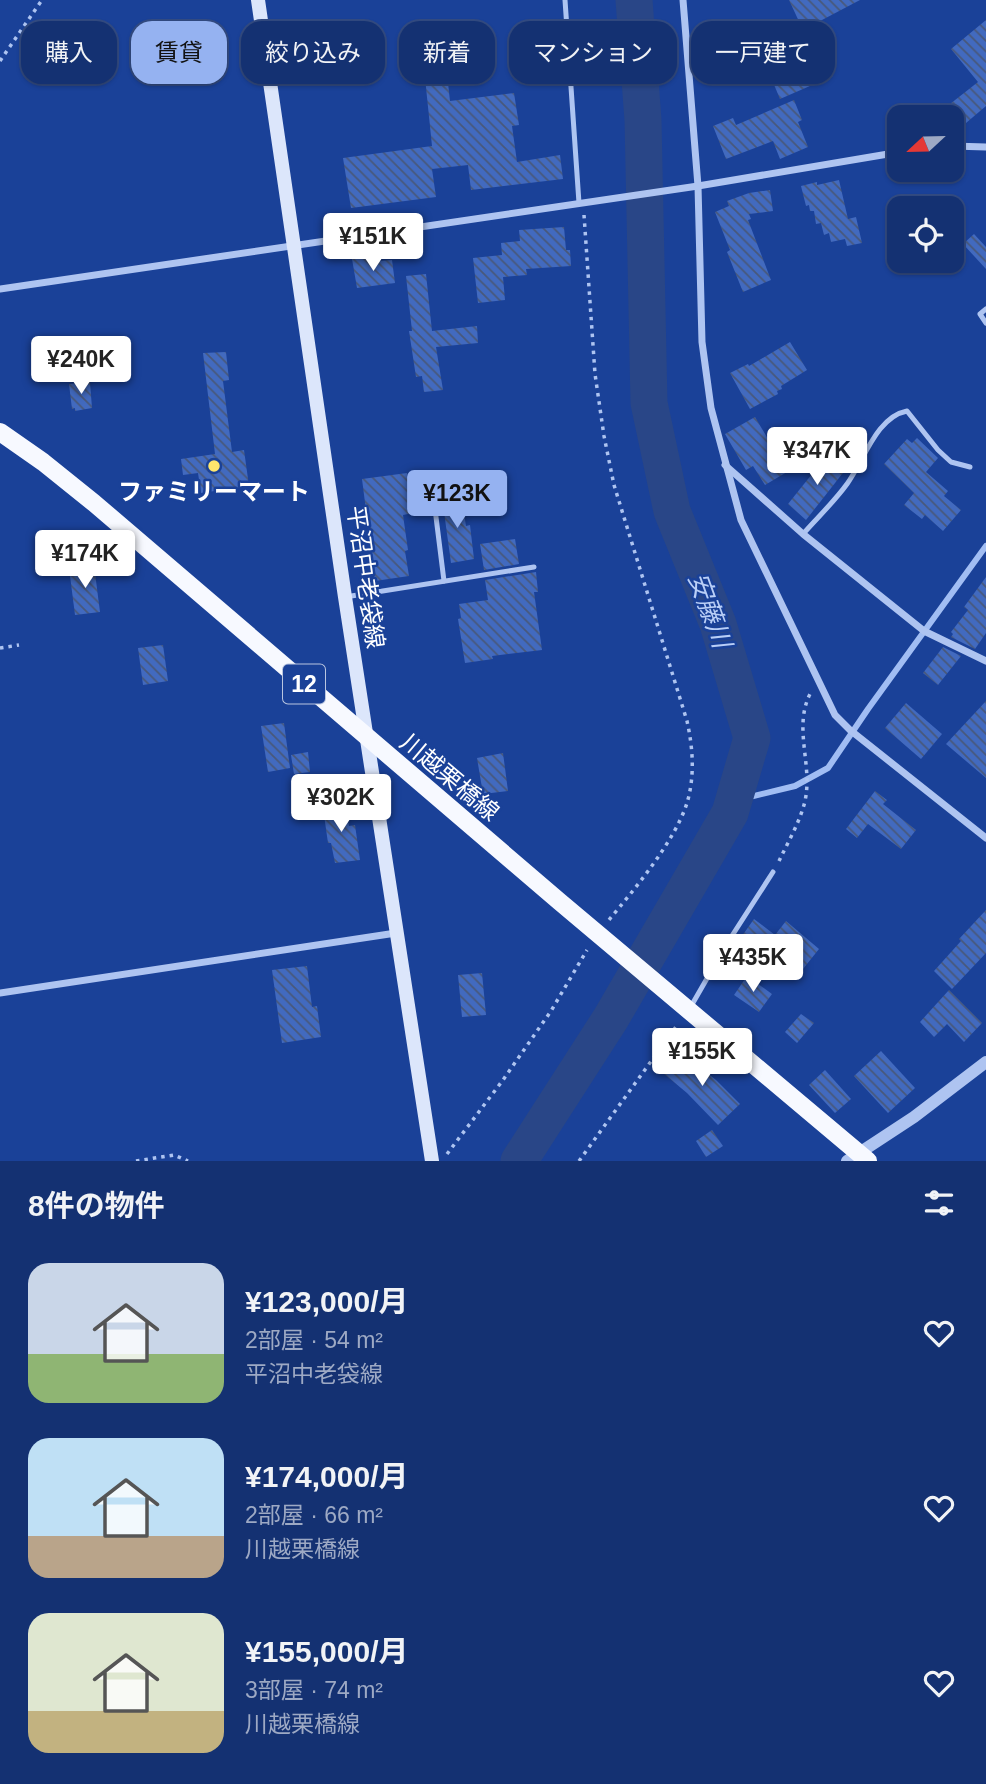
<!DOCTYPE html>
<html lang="ja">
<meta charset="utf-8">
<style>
body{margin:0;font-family:Arial,"Noto Sans JP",sans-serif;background:#213d7a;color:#f1f3f6;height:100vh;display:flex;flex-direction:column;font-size:26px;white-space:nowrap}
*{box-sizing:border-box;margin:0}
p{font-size:23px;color:#9da9c4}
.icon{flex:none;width:38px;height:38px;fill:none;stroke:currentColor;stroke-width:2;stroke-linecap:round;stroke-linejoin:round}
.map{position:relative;height:1161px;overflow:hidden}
.sheet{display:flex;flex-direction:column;background:#143172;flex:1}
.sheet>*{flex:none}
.top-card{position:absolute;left:21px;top:21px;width:945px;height:63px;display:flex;gap:14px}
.needle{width:46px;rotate:248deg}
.tools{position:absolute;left:887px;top:105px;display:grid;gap:14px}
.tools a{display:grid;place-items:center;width:77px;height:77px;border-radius:14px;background:#143172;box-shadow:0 2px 5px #0004,0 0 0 2px #334c84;font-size:35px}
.price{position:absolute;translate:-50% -60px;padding:0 16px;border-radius:7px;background:#fff;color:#222;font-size:23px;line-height:46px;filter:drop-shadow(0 2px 4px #0008)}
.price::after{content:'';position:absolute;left:50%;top:42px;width:21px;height:16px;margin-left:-10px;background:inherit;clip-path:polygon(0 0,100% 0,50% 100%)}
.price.active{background:#95b2f1;color:#111}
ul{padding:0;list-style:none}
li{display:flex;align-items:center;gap:21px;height:175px;padding:0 28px}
li span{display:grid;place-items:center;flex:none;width:196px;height:140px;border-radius:21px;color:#555}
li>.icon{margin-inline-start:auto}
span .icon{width:84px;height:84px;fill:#fffc;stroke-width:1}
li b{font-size:30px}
h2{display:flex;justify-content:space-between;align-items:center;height:84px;padding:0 28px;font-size:30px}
.chip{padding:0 24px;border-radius:21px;background:#143172;box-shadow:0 2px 5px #0004,0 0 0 2px #334c84;font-size:24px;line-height:63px}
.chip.active{background:#95b2f1;color:#111}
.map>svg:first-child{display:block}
</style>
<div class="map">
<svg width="986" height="1161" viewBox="0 0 986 1161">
<defs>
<pattern id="building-back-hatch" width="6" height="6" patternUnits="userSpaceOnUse" patternTransform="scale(1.75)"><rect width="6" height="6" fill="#426abf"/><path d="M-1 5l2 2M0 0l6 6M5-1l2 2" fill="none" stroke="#48587a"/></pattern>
</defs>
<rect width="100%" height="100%" fill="#1a4198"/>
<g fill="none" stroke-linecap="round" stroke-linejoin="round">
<path stroke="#a1bdf3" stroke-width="6" d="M733,801L795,786L828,768L868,709L986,546"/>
<path stroke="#294687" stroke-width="37" d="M519,1161L611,1018L730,813L752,738L718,624L672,511L649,403L643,120L634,0"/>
</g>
<g fill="url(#building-back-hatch)">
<path d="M789,0H860L803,30Z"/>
<path d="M986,20V106L966,123L950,104L978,82L951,49Z"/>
<path d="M822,52L833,76L780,99L770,75Z"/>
<path d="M438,56L442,84L448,83L450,101L514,93L519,125L512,126L517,162L560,155L563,179L471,190L468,165L432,169L436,197L351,208L343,158L432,146L423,58Z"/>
<path d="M794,100L802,120L798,122L808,147L780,159L773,141L726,159L713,126L733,118L736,125Z"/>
<path d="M839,180L848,219L856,217L862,243L847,246L845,239L831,242L829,233L824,235L821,223L816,224L814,211H810L809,205L806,206L801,186L817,182V185Z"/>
<path d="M770,190L773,211L749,214L751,219L748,220L771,280L743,292L727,252L730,250L715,212L729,206L727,201L749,193Z"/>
<path d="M564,227L566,250H570L571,266L526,269L527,275L503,277L505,300L478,303L473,258L502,255L501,243L520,241L519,230Z"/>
<path d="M974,234L986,247V269L963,244Z"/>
<path d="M367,257L368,262L392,260L395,283L357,288L352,259Z"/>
<path d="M426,274L432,331L477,326L478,343L436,347L443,390L424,392L422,376L416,377L409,331H412L406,276Z"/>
<path d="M790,342L807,370L781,386L782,389L777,391L778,394L750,409L730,373L748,364L749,366Z"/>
<path d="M226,352L229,380L223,381L232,452L244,450L249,486L201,493L198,473L183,475L181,459L215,454L203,353Z"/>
<path d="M90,382L92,408L75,411V408L72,409L69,384Z"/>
<path d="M755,417L768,439L773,436L792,469L765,485L753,466L746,470L725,434Z"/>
<path d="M917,438L938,458L926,472L948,491L944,496L961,510L943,531L925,515L922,519L904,505L914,493L884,464L907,439L912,443Z"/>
<path d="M828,454L846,469L806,520L788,504Z"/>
<path d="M407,473L413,513L403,515L408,550L405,551L409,576L375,581L362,479Z"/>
<path d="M461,494L466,526L470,525L474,559L451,563L442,497Z"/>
<path d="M515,539L519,564L484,570L480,544Z"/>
<path d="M94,565L100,612L75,615L69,568Z"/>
<path d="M536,572L538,592H534L542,650L492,656L493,659L465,663L458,619L461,618L459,604L488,600L485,580Z"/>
<path d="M986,577V633L975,649L951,637L953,634L951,632L968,610L964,607Z"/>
<path d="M163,645L168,681L143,685L138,648Z"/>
<path d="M943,647L961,656L938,685L923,673Z"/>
<path d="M986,701V778L946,744Z"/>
<path d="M906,703L942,734L921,759L885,728Z"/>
<path d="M284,723L290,768L268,772L261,726Z"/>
<path d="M308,752L310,772L294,774L291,755Z"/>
<path d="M503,753L508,791L483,794L477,758Z"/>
<path d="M875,791L887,800L883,804L916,830L901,849L868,824L857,838L846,829Z"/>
<path d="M345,804L349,826L355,825L360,860L335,863L331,843H328L323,808Z"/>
<path d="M986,910V953L952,989L934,971L961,941L959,939Z"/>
<path d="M754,919L775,935L786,921L819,949L803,969L772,942L765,952L742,936Z"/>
<path d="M307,966L312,1007L317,1006L321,1037L282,1043L272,970Z"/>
<path d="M482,973L486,1015L462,1017L458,975Z"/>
<path d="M747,976L772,994L759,1012L734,995Z"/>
<path d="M949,990L982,1023L964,1042L947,1024L934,1037L920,1022Z"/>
<path d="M801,1014L814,1023L797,1043L785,1032Z"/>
<path d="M680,1051L716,1080L740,1104L718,1125L687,1093L663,1073Z"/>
<path d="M881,1051L915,1088L888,1113L854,1076Z"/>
<path d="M825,1070L851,1099L835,1113L809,1085Z"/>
<path d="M712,1130L723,1146L706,1157L696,1141Z"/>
</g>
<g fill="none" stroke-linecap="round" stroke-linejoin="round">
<g stroke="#aec4f1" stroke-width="3.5" stroke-dasharray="3.5 5" stroke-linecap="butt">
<path d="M0,61L42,0"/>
<path d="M584,215L595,374L604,436L614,485L687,721C693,748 695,776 687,803C675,841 634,890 608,921"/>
<path d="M0,648L19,645"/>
<path d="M779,861C788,842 800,822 805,801C813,765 793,728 810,694"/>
<path d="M447,1154L503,1080L551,1011L587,950"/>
<path d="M136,1161L174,1155L188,1161"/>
<path d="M579,1161L678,1024"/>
</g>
<g stroke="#aec4f1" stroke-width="5">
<path d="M565,0L579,203"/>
<path d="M986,309L980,314L986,323"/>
<path d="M434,501L444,581"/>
<path d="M803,534C817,518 834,502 847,484C864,461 876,417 907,411L938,450L951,462L970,467"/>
<path d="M345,597L534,567"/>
<path d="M690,1008L728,942L773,872"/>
</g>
<g stroke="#aec4f1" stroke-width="7">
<path d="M683,0L698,186L702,342L711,408L741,520L835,715L850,730L986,838"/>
<path d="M952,146L986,147"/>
<path d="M0,289L698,186L900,152"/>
<path d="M725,465L803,534L924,631L986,661"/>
<path d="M0,993L396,933"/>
</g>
<path stroke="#aec4f1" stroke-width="12" d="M847,1161L914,1117L986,1062"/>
<path stroke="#dce6fb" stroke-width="14" d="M258,0L345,597L432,1161"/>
<path stroke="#f7f9ff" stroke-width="18" d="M0,432L43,462L94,503L560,902L868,1161"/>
</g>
<circle fill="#ffe76d" stroke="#1a4198" stroke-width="2.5" cx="214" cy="466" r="7"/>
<g text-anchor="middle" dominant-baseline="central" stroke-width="5" stroke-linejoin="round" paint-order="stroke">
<rect fill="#1a4198" stroke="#bac6e0" stroke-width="2" x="283" y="664.5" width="42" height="39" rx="5"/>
<g font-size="23" font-weight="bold" fill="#fff">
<text x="304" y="684">12</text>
</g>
<g font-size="24" font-weight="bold" fill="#fff" stroke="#1a4198">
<text x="214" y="491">ファミリーマート</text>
</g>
<g font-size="24" fill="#fff" stroke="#1a4198">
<text transform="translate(366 577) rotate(82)">平沼中老袋線</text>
<text transform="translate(450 777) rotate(40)">川越栗橋線</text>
</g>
<g font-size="26" font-style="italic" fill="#bacff7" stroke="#1a4198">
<text transform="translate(710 610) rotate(70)">安藤川</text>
</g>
</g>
</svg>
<div class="tools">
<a><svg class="needle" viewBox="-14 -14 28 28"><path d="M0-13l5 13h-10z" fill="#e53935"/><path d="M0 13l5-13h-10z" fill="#9da9c4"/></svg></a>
<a><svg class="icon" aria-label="locate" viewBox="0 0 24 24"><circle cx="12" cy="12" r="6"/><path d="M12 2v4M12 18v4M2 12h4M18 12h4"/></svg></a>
</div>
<b class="price" style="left:373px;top:273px">¥151K</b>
<b class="price" style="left:81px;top:396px">¥240K</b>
<b class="price" style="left:817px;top:487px">¥347K</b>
<b class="price active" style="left:457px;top:530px">¥123K</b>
<b class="price" style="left:85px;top:590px">¥174K</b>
<b class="price" style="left:341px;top:834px">¥302K</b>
<b class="price" style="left:753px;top:994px">¥435K</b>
<b class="price" style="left:702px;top:1088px">¥155K</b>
<div class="top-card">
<a class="chip">購入</a>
<a class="chip active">賃貸</a>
<a class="chip">絞り込み</a>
<a class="chip">新着</a>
<a class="chip">マンション</a>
<a class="chip">一戸建て</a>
</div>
</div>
<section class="sheet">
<h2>8件の物件<svg class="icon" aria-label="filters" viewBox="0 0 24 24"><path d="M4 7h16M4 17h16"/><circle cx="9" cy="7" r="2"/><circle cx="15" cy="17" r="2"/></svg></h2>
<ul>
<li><span style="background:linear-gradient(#c9d6e8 65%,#8fb573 0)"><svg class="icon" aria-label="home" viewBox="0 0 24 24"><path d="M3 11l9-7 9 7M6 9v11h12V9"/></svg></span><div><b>¥123,000/月</b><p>2部屋 · 54 m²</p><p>平沼中老袋線</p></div><svg class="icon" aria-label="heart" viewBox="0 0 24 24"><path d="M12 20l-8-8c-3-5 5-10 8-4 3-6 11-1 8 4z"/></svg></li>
<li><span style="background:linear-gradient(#bfe0f5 70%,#b9a48a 0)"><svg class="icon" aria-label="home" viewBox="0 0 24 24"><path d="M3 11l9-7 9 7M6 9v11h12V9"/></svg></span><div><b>¥174,000/月</b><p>2部屋 · 66 m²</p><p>川越栗橋線</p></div><svg class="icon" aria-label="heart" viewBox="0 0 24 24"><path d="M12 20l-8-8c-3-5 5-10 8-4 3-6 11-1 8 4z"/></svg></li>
<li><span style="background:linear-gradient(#dfe7d0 70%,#c2b280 0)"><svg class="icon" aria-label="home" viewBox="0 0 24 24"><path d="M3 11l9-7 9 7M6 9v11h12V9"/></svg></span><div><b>¥155,000/月</b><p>3部屋 · 74 m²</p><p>川越栗橋線</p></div><svg class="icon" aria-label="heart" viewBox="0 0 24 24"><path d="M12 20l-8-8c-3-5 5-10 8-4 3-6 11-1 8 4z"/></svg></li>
</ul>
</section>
